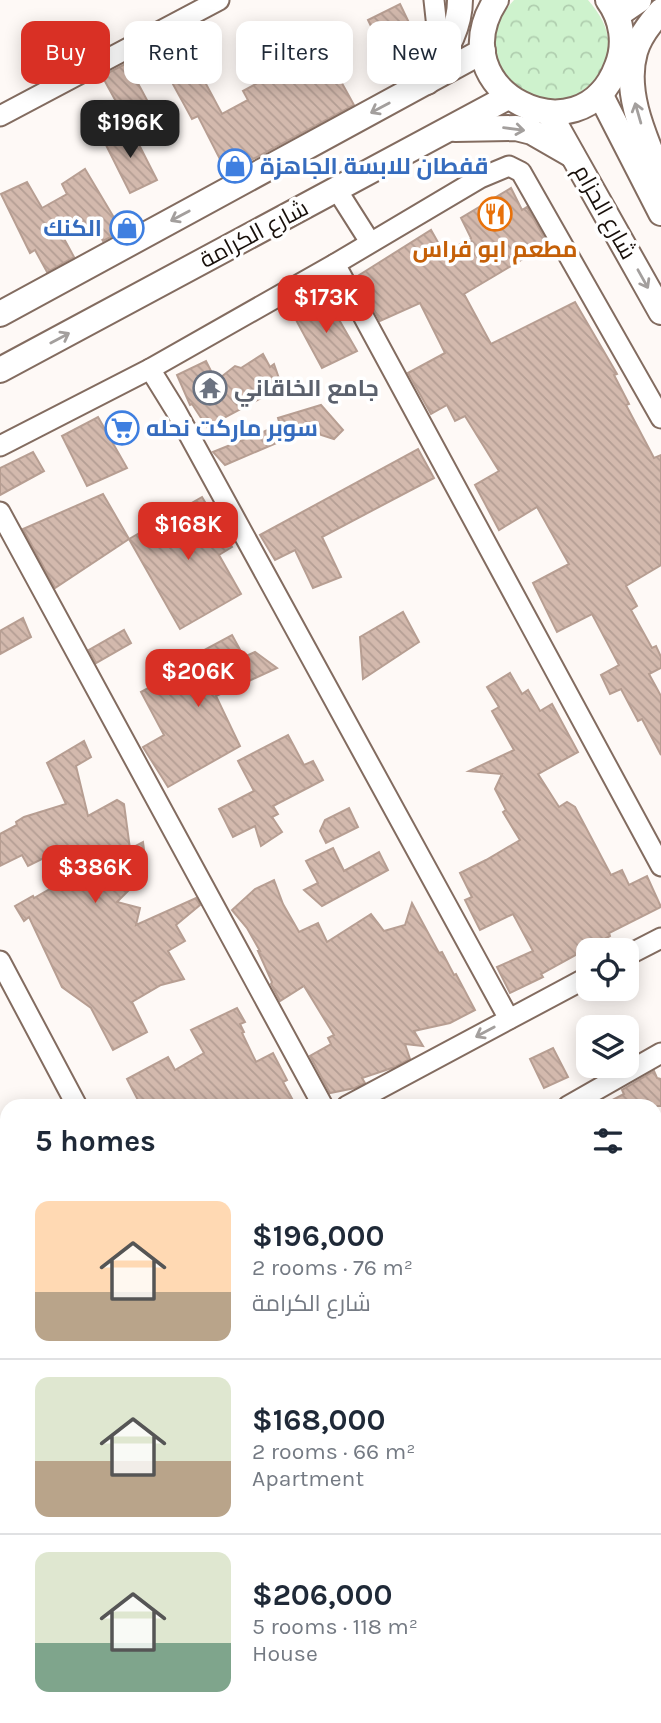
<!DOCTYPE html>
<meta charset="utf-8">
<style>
body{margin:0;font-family:Karla,Cairo,sans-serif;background:#f2f2f3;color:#1f2937;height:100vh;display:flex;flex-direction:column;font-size:26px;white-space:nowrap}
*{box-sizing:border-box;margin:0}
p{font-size:23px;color:#747a83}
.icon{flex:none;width:38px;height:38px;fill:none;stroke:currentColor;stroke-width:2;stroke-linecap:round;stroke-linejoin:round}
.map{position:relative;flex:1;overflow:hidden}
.sheet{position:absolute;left:0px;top:1099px;width:662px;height:625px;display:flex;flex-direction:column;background:#fff;border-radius:21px 21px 0 0;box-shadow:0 4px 18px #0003}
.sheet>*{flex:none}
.hud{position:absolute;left:21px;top:21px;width:620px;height:63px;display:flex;gap:14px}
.fabs{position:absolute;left:576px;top:938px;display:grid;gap:14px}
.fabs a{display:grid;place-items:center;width:63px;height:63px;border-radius:14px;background:#fff;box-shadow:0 4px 18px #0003;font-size:35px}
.price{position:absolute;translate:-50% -60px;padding:0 16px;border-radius:14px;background:#d93025;color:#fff;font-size:23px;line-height:46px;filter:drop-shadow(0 2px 4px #0008)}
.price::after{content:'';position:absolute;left:50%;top:42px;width:21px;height:16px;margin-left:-10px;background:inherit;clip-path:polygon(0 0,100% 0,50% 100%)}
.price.current{background:#222;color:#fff}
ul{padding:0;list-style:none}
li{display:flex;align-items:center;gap:21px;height:175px;padding:0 35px}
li+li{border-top:2px solid #e0e1e3}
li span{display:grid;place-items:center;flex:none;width:196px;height:140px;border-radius:14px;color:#555}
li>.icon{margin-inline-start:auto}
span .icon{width:84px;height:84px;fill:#fffc;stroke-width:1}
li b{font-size:30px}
h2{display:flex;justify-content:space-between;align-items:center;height:84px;padding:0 35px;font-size:30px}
.tag{padding:0 24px;border-radius:14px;background:#fff;box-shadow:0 4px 18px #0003;font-size:24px;line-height:63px}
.tag.current{background:#d93025;color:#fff}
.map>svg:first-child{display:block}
</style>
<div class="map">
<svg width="661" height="1723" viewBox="0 0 661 1723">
<defs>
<pattern id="park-crowns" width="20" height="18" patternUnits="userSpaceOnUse" patternTransform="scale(1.75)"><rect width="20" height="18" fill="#cef2cd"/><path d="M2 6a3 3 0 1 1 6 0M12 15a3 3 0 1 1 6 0" fill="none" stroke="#b0ceaf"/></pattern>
<pattern id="building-back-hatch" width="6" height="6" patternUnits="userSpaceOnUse" patternTransform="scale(1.75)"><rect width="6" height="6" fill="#d3b9ad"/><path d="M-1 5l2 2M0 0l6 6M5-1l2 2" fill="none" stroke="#b49e94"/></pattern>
</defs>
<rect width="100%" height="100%" fill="#fef9f6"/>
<path fill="url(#park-crowns)" d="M514,0H588C603,17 613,36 606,58C596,91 558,113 525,95C519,92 515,85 510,80C486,54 490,26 514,0Z"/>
<g fill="url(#building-back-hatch)" stroke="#b79e92" stroke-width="2">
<path d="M400,4L423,52L421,63L395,76L368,20Z"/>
<path d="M307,31L318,50L322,47L354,105L227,173L198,116L192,119L163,66L189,52L222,114L248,100L243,91L292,64L282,44Z"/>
<path d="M127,63L154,113L130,127L102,76Z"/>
<path d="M130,127L157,180L130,193L103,139Z"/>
<path d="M85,169L122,231L103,241L92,222L62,235L74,257L47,272L35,250L30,253L1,194L27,182L42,208L67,194L62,184Z"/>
<path d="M511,188L522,210L527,207L548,244L464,294L491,344L575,302L617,374L614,375L629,404L626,405L654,458L661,455V565L626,586L637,606L631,610L652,648L656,646L661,657V668L649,674L661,696V755L642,719L638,721L621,689L610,694L601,675L619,665L592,614L557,632L533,583L569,564L537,507L499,530L475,485L499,471L465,416L455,421L447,405L431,414L408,373L445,353L420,303L380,321L356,277L431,230L444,253L471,238L461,218Z"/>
<path d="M330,304L357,351L322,368L295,318Z"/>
<path d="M263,354L270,367L274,364L282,387L207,427L192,404L190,405L177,375L206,361L216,381L235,366L241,368Z"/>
<path d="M321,405L343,430L334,439L321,435L313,422L281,428L286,439L225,465L213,452L280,425L278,418Z"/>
<path d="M98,417L127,468L87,486L62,436Z"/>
<path d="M418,449L434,478L322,537L341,577L313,588L295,550L275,560L260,535Z"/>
<path d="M33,452L44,471L0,495V468Z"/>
<path d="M103,494L129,539L55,588L23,529Z"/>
<path d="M202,497L232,547L219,555L241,594L180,629L129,539Z"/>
<path d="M403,612L419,642L363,679L360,637Z"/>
<path d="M23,618L31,637L0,654V631Z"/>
<path d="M124,630L131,643L96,663L89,650Z"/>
<path d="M232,635L244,657L255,652L277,668L216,696L240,746L168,787L143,747L164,735L141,692L187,667L184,661Z"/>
<path d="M510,673L522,694L528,690L540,711L552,704L578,752L538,774L559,807L567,802L575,807L611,875L622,870L629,885L647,876L661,907L609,933L610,936L541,974L543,977L510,993L497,967L533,951L513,914L480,930L465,900L472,897L460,873L486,860L520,840L503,812L506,810L495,789L502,774L469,771L514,750L492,711L499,707L487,687Z"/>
<path d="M288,735L304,765L313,761L323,780L273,806L278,814L272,817L282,832L261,846L255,826L233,837L219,809L254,791L238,761Z"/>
<path d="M84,741L91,757L76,766L88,816L117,800L124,804L130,849L143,842L147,872L117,902L140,908L136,925L196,898L200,905L176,925L185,941L168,951L184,979L161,985L132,1002L147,1032L113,1050L91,1008L62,987L29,917L24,921L15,906L33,896L34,898L67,879L60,850L28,866L22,855L0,866V834L17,825L16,822L24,817L66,804L47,763Z"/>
<path d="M349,808L358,827L326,843L320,831L325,820Z"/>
<path d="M333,848L344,871L379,852L388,870L322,906L304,890L318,883L306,861Z"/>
<path d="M274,880L283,904L299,932L318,923L327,942L371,914L384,931L405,925L412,903L439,953L442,952L454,975L456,974L475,1010L450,1023L414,1031L423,1046L405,1044L410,1059L395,1067L362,1078L365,1083L355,1088L330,1093L310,1056L331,1044L328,1038L334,1035L304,986L280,1001L271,984L272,982L258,951H260L247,928L232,910L255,889Z"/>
<path d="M237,1008L245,1022L240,1024L244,1032L242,1033L256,1062L273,1053L287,1080L283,1082L296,1106H141L127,1079L168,1057L175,1070L204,1053L191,1030Z"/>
<path d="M553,1048L568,1077L544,1088L530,1059Z"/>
<path d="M654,1071L657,1078L661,1079V1106H601L624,1094L622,1090Z"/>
</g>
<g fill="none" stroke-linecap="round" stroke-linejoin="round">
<defs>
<g id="minor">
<path d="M434,0L438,37L434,61"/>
<path d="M0,116L219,0"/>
<path d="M337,190L370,242"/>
<path d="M335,264L661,866"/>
<path d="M150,369L176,411L509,1019"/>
<path d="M0,446L150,369L335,264L480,178L509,166L521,172L661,418"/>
<path d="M0,512L323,1106"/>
<path d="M626,956L661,938"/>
<path d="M0,961L77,1106"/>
<path d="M347,1106L588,977"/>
<path d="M568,1106L661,1053"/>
<path d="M654,1219L661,1215"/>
<path d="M0,1292L7,1289"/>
<path d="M654,1388L661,1385"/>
<path d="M0,1417L7,1413"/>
<path d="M654,1555L661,1567"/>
<path d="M162,1717L166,1723"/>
<path d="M406,1717L409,1723"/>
<path d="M569,1717L573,1723"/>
<path d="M656,1723L661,1720"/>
</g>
<g id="major">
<path d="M496,0C437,91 581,163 617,66C626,44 622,19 608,0"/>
<path d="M661,11C651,22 639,37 635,52C623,93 646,140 661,177"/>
<path d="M617,15L639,0"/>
<path d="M427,82C442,56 460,31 460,0"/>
<path d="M600,94L661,213"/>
<path d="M549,113L661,312"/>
<path d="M455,129L516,128L532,132L572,155"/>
<path d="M0,314L483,51"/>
<path d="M0,370L508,97"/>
</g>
</defs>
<use href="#minor" stroke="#836c60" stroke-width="23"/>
<use href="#major" stroke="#836c60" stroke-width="28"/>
<use href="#minor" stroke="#fff" stroke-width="19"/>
<use href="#major" stroke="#fff" stroke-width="24"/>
</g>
<defs><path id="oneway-shaft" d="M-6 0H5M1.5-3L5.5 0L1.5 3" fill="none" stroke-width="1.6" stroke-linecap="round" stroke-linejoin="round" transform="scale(1.75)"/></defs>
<g stroke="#a39f9d">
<use href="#oneway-shaft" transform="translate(380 108) rotate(152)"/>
<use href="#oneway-shaft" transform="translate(638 113) rotate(-106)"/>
<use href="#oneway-shaft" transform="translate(514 129) rotate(7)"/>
<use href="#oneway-shaft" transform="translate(180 216) rotate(152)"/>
<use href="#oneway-shaft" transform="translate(643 279) rotate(61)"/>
<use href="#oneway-shaft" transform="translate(60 338) rotate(-28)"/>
<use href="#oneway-shaft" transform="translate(485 1032) rotate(152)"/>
</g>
<defs>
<symbol id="shop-ring" viewBox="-11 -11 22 22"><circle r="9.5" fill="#fff" stroke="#3f7fe0" stroke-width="1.5"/><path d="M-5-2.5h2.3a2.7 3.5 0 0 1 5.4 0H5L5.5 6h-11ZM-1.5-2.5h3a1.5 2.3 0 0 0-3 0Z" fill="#3f7fe0"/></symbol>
<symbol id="restaurant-ring" viewBox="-11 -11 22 22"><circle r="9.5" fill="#fff" stroke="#e8710a" stroke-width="1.5"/><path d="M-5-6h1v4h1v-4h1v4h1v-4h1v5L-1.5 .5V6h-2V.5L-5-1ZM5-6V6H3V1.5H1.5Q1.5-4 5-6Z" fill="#e8710a"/></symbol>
<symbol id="temple-ring" viewBox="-11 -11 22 22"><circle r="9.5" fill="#fff" stroke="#6b7280" stroke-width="1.5"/><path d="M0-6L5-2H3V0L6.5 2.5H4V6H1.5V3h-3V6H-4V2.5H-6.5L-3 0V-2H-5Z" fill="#6b7280"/></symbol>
<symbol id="supermarket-ring" viewBox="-11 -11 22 22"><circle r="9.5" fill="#fff" stroke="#3f7fe0" stroke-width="1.5"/><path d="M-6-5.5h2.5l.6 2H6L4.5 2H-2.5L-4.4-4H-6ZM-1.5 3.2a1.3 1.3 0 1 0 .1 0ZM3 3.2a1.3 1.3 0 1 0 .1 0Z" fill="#3f7fe0"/></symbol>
</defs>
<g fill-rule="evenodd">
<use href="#shop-ring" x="216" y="147" width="38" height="38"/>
<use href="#restaurant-ring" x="476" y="195" width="38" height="38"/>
<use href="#shop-ring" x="108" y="209" width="38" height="38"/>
<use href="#temple-ring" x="191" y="369" width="38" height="38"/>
<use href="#supermarket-ring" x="103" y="409" width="38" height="38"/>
</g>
<g text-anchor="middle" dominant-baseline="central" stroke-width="7" stroke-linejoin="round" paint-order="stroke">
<g font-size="23" font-weight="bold" fill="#366cbe" stroke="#fff" text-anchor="start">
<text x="260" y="166">قفطان للابسة الجاهزة</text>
<text x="102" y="228" text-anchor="end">الكنك</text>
<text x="146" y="428">سوبر ماركت نحله</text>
</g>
<g font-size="23" fill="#18100b" stroke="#fff">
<text transform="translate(605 212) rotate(61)">شارع الحزام</text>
<text transform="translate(254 234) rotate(-28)">شارع الكرامة</text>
</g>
<g font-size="23" font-weight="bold" fill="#c56008" stroke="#fff">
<text x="495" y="249">مطعم ابو فراس</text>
</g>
<g font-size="23" font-weight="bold" fill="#5b616d" stroke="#fff" text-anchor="start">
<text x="234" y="388">جامع الخاقاني</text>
</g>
</g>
</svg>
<div class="fabs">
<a><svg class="icon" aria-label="locate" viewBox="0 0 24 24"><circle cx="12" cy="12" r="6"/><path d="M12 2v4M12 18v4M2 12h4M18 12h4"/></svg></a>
<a><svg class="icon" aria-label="layers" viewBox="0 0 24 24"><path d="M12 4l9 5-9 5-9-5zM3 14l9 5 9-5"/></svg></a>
</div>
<b class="price current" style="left:130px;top:160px">$196K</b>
<b class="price" style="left:326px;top:335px">$173K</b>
<b class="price" style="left:188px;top:562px">$168K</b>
<b class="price" style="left:198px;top:709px">$206K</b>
<b class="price" style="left:95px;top:905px">$386K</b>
<div class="hud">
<a class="tag current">Buy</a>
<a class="tag">Rent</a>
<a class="tag">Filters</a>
<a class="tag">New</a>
</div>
<section class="sheet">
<h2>5 homes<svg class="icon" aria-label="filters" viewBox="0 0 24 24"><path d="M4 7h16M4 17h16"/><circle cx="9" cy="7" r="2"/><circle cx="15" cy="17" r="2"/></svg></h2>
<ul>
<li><span style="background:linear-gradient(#ffd9b3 65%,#b9a48a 0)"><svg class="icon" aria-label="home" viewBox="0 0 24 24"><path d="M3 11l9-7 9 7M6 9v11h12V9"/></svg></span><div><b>$196,000</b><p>2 rooms · 76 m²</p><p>شارع الكرامة</p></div></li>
<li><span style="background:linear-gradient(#dfe7d0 60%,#b9a48a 0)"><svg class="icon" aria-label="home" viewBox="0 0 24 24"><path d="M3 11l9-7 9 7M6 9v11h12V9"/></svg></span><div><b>$168,000</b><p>2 rooms · 66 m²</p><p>Apartment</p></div></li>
<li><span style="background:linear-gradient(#dfe7d0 65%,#7fa58c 0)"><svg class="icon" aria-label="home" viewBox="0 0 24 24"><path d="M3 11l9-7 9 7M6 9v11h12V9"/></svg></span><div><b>$206,000</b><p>5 rooms · 118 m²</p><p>House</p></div></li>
</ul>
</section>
</div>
